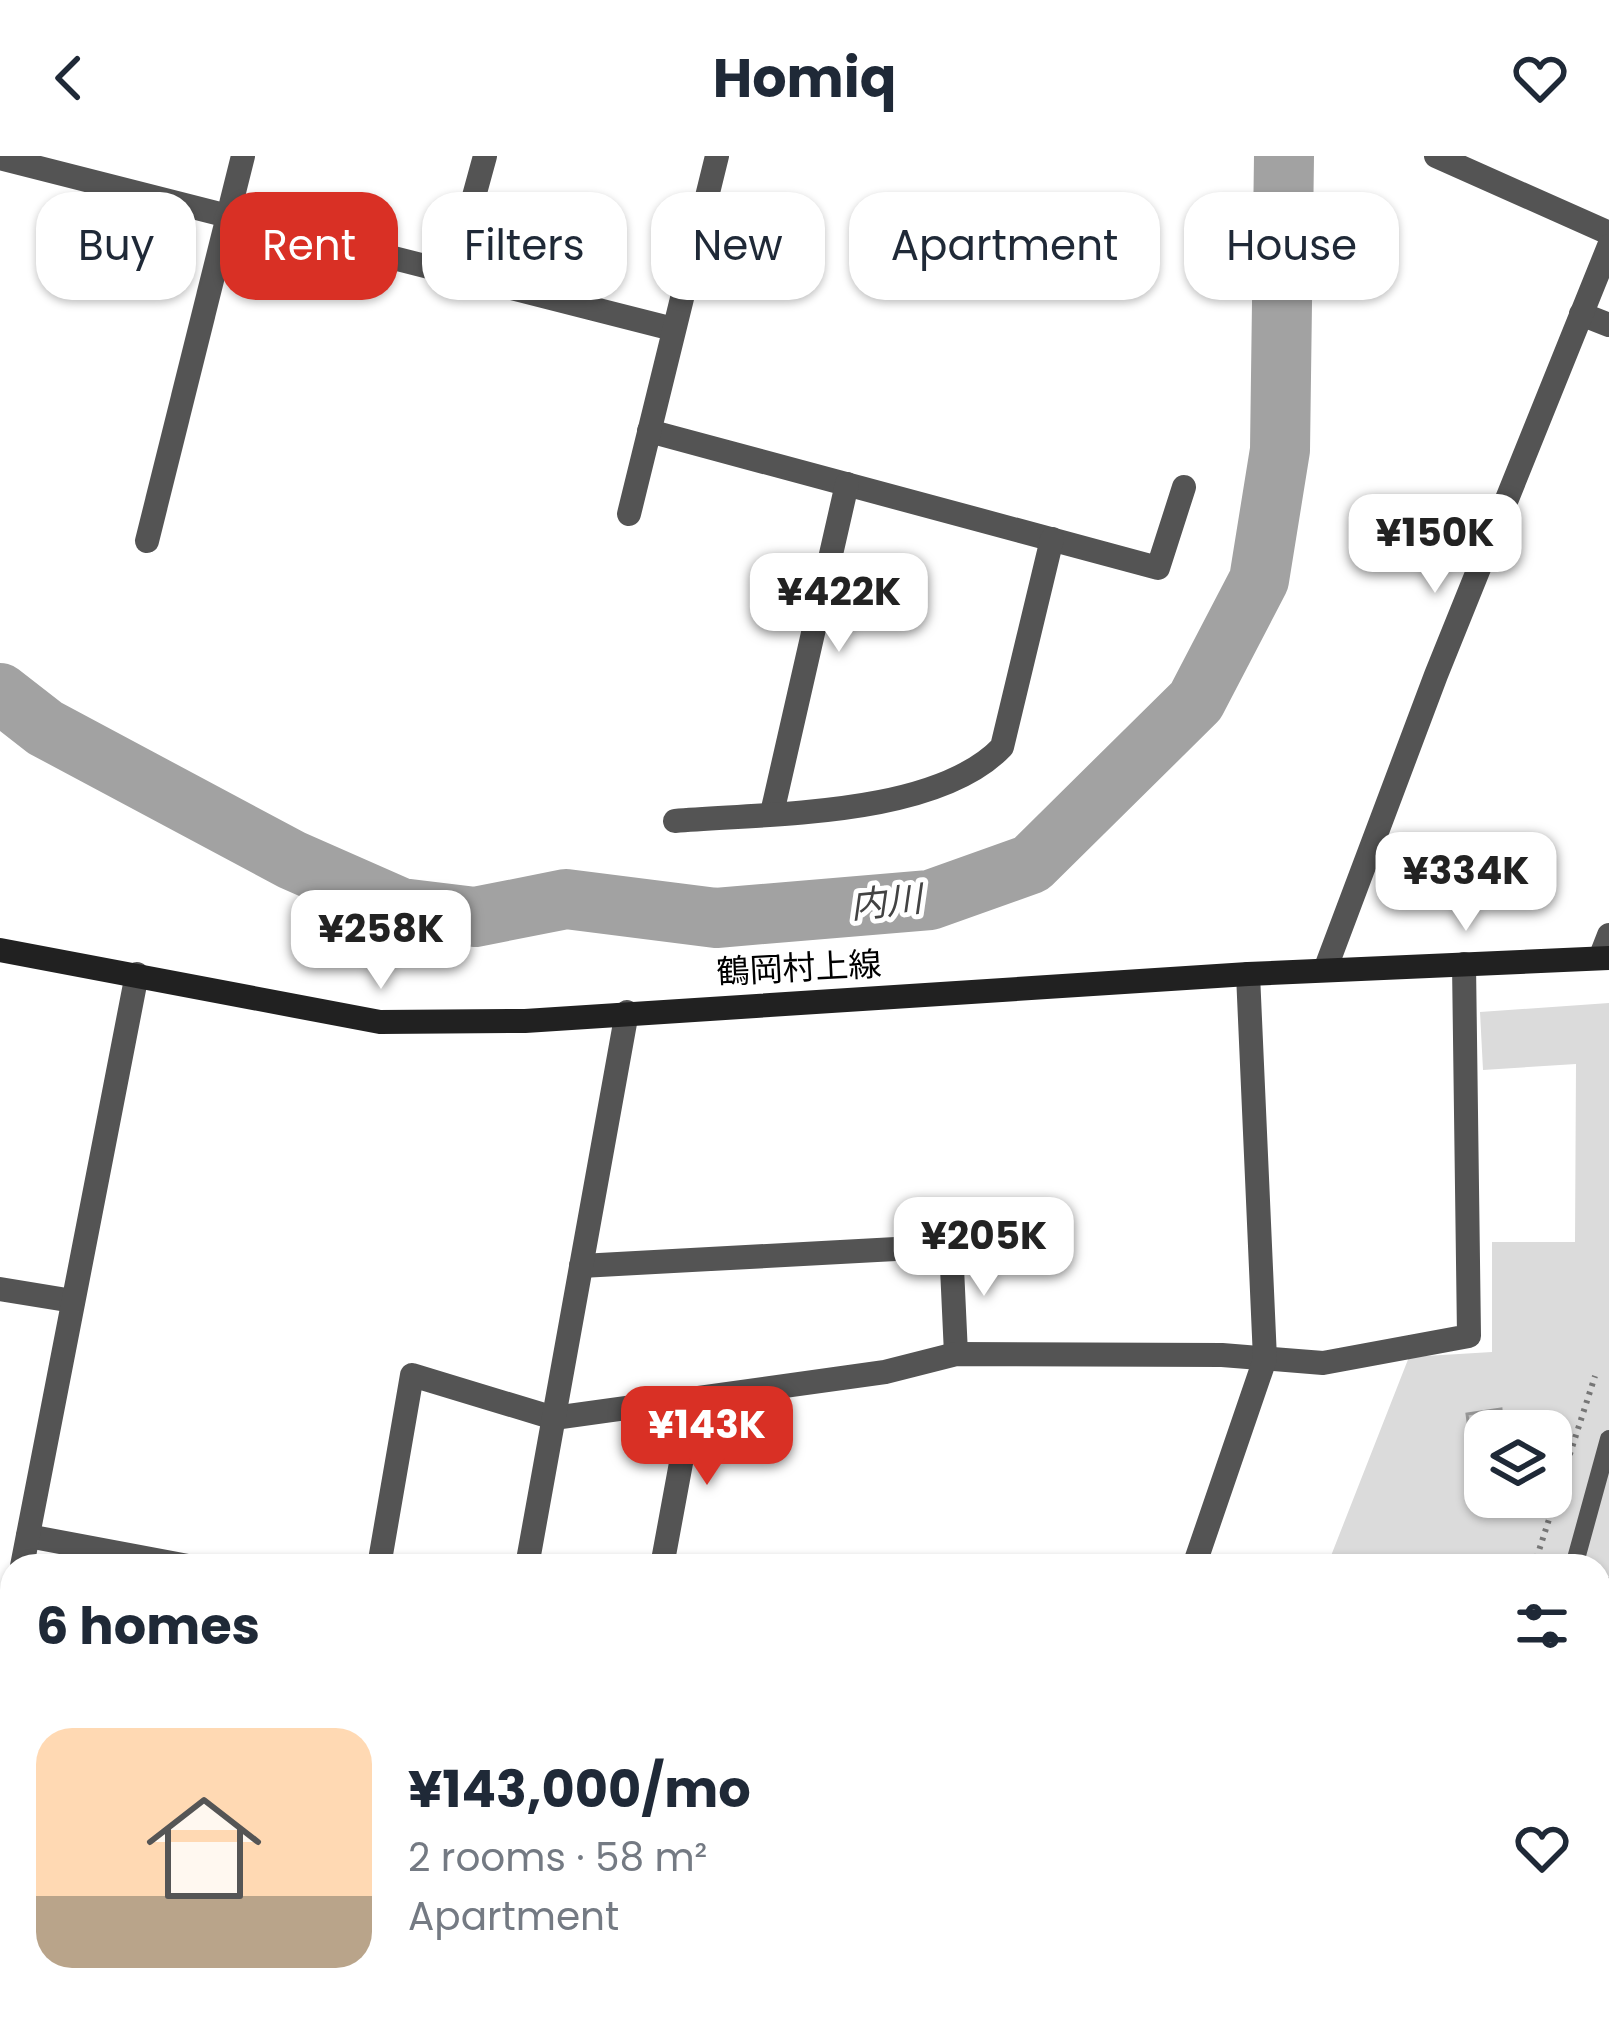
<!DOCTYPE html>
<meta charset="utf-8">
<style>
body{margin:0;font-family:Poppins,"Noto Sans JP",sans-serif;background:#f6f6f7;color:#1f2937;height:100vh;display:flex;flex-direction:column;font-size:45px;white-space:nowrap}
*{box-sizing:border-box;margin:0}
p{font-size:39px;color:#747a83}
.icon{flex:none;width:66px;height:66px;fill:none;stroke:currentColor;stroke-width:2;stroke-linecap:round;stroke-linejoin:round}
.map{position:relative;flex:1;overflow:hidden}
.details{position:absolute;left:0px;top:1398px;width:1611px;height:468px;display:flex;flex-direction:column;background:#fff;border-radius:36px 36px 0 0;box-shadow:0 3px 9px #0004}
.details>*{flex:none}
.banner{position:absolute;left:36px;top:36px;width:1539px;height:108px;display:flex;gap:24px}
.controls{position:absolute;left:1464px;top:1254px;display:grid;gap:24px}
.controls a{display:grid;place-items:center;width:108px;height:108px;border-radius:24px;background:#fff;box-shadow:0 3px 9px #0004;font-size:60px}
.price{position:absolute;translate:-50% -102px;padding:0 27px;border-radius:24px;background:#fff;color:#222;font-size:39px;line-height:78px;filter:drop-shadow(0 3px 6px #0008)}
.price::after{content:'';position:absolute;left:50%;top:72px;width:36px;height:27px;margin-left:-18px;background:inherit;clip-path:polygon(0 0,100% 0,50% 100%)}
.price.selected{background:#d93025;color:#fff}
ul{padding:0;list-style:none}
li{display:flex;align-items:center;gap:36px;height:300px;padding:0 36px}
li span{display:grid;place-items:center;flex:none;width:336px;height:240px;border-radius:36px;color:#555}
li>.icon{margin-inline-start:auto}
span .icon{width:144px;height:144px;fill:#fffc;stroke-width:1}
li b{font-size:51px}
h2{display:flex;justify-content:space-between;align-items:center;height:144px;padding:0 36px;font-size:51px}
.pill{padding:0 42px;border-radius:36px;background:#fff;box-shadow:0 3px 9px #0004;font-size:42px;line-height:108px}
.pill.selected{background:#d93025;color:#fff}
header{display:flex;justify-content:space-between;align-items:center;height:156px;padding:0 36px;background:#fff;font-size:54px;font-weight:700}
.map>svg:first-child{display:block}
</style>
<header><svg class="icon" aria-label="back" viewBox="0 0 24 24"><path d="M15 5l-7 7 7 7"/></svg>Homiq<svg class="icon" aria-label="heart" viewBox="0 0 24 24"><path d="M12 20l-8-8c-3-5 5-10 8-4 3-6 11-1 8 4z"/></svg></header>
<div class="map">
<svg width="1609" height="1866" viewBox="0 0 1609 1866">
<rect width="100%" height="100%" fill="#fff"/>
<path fill="#dbdbdb" fill-rule="evenodd" d="M1609,847V1866H699L708,1854H1599V1410H1327L1409,1201L1492,1196V1086H1575L1576,908L1483,914L1480,856ZM1485,1275H1551V1341H1485Z"/>
<g fill="none" stroke-linecap="round" stroke-linejoin="round">
<path stroke="#a2a2a2" stroke-width="60" d="M0,537L45,572L292,704L401,752L475,761L566,743L716,762L930,744L1031,708L1196,545L1259,424L1280,294L1284,0"/>
</g>
<path fill="#c4c4c4" stroke="#989898" stroke-width="3" d="M1501,1253L1502,1267L1469,1273L1467,1258Z"/>
<g fill="none" stroke-linecap="round" stroke-linejoin="round">
<g stroke="#767676" stroke-width="6" stroke-dasharray="3 6" stroke-linecap="butt">
<path d="M1534,1410L1595,1220"/>
<path d="M1599,1424H1609"/>
<path d="M763,1866L774,1854"/>
<path d="M1348,1866L1353,1854"/>
</g>
<g stroke="#545454" stroke-width="18">
<path d="M1574,1410L1609,1283"/>
<path d="M1381,1866L1386,1854"/>
</g>
<g stroke="#545454" stroke-width="24">
<path d="M1436,0L1609,77"/>
<path d="M0,2L673,173"/>
<path d="M453,117L485,0"/>
<path d="M1581,158L1609,169"/>
<path d="M649,275L1158,412L1184,331"/>
<path d="M629,358L717,0"/>
<path d="M147,385L243,0"/>
<path d="M772,657L847,328"/>
<path d="M675,665C768,657 935,661 1002,591L1052,383"/>
<path d="M1600,802L1609,779"/>
<path d="M1325,814L1436,519L1609,90"/>
<path d="M581,1110L951,1090L956,1198"/>
<path d="M0,1133L73,1145"/>
<path d="M28,1380L188,1410"/>
<path d="M22,1410L137,818"/>
<path d="M379,1410L412,1219L554,1262L885,1216L956,1198L1222,1199L1323,1207L1469,1180L1464,808"/>
<path d="M527,1410L627,856"/>
<path d="M662,1410L693,1242"/>
<path d="M1194,1410L1265,1203L1248,818"/>
<path d="M0,1524L12,1463"/>
<path d="M0,1608L12,1610"/>
<path d="M0,1843L12,1845"/>
<path d="M61,1854L125,1866"/>
<path d="M301,1866L303,1854"/>
<path d="M445,1866L447,1854"/>
<path d="M577,1866L580,1854"/>
</g>
<path stroke="#212121" stroke-width="24" d="M0,794L380,866L525,865L1248,818L1609,802"/>
</g>
<g text-anchor="middle" dominant-baseline="central" stroke-width="10" stroke-linejoin="round" paint-order="stroke">
<g font-size="33" fill="#000" stroke="#fff">
<text transform="translate(799 812) rotate(-3)">鶴岡村上線</text>
</g>
<g font-size="36" font-style="italic" fill="#434343" stroke="#fff">
<text transform="translate(886 746) rotate(-6)">内川</text>
</g>
</g>
</svg>
<div class="controls">
<a><svg class="icon" aria-label="layers" viewBox="0 0 24 24"><path d="M12 4l9 5-9 5-9-5zM3 14l9 5 9-5"/></svg></a>
</div>
<b class="price" style="left:1435px;top:440px">¥150K</b>
<b class="price" style="left:839px;top:499px">¥422K</b>
<b class="price" style="left:1466px;top:778px">¥334K</b>
<b class="price" style="left:381px;top:836px">¥258K</b>
<b class="price" style="left:984px;top:1143px">¥205K</b>
<b class="price selected" style="left:707px;top:1332px">¥143K</b>
<div class="banner">
<a class="pill">Buy</a>
<a class="pill selected">Rent</a>
<a class="pill">Filters</a>
<a class="pill">New</a>
<a class="pill">Apartment</a>
<a class="pill">House</a>
</div>
<section class="details">
<h2>6 homes<svg class="icon" aria-label="filters" viewBox="0 0 24 24"><path d="M4 7h16M4 17h16"/><circle cx="9" cy="7" r="2"/><circle cx="15" cy="17" r="2"/></svg></h2>
<ul>
<li><span style="background:linear-gradient(#ffd9b3 70%,#b9a48a 0)"><svg class="icon" aria-label="home" viewBox="0 0 24 24"><path d="M3 11l9-7 9 7M6 9v11h12V9"/></svg></span><div><b>¥143,000/mo</b><p>2 rooms · 58 m²</p><p>Apartment</p></div><svg class="icon" aria-label="heart" viewBox="0 0 24 24"><path d="M12 20l-8-8c-3-5 5-10 8-4 3-6 11-1 8 4z"/></svg></li>
</ul>
</section>
</div>
